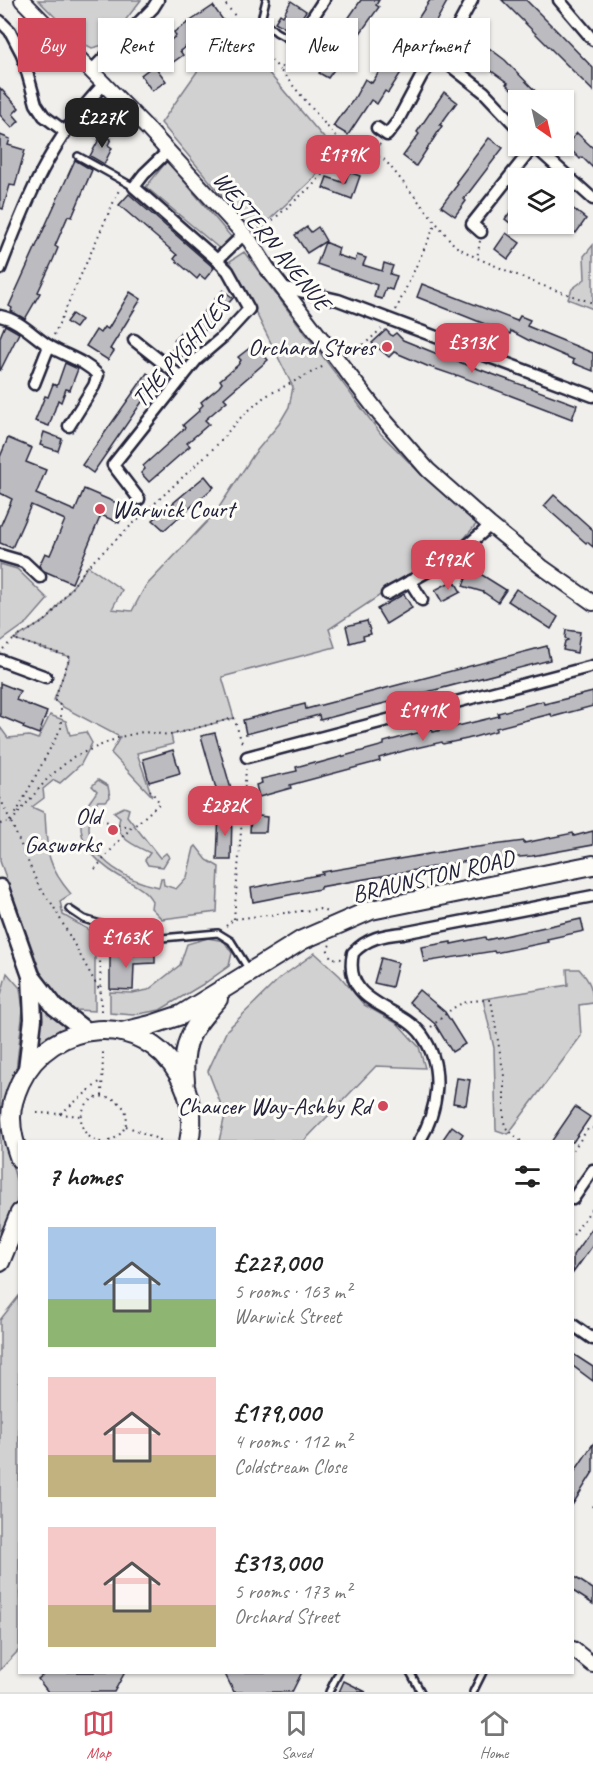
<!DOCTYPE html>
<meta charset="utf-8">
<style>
body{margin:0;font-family:Caveat,sans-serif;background:#f6f6f6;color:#222;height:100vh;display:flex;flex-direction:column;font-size:22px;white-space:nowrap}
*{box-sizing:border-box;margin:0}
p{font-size:20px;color:#767676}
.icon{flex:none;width:33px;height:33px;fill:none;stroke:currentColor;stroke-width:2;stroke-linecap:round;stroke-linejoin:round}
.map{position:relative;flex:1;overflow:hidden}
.panel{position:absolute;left:18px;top:1140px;width:556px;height:534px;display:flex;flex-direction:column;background:#fff;border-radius:0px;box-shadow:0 2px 4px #0004}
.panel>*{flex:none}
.hud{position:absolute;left:18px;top:18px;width:558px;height:54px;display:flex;gap:12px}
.needle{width:39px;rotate:146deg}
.controls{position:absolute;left:508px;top:90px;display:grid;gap:12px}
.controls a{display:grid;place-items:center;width:66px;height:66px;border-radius:0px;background:#fff;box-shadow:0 2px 4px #0004;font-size:30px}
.price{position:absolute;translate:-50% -51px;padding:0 14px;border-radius:12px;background:#d1495b;color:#fff;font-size:20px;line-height:39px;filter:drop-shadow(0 2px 3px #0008)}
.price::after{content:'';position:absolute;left:50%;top:36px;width:18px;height:14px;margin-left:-9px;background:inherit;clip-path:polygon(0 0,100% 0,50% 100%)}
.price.selected{background:#222;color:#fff}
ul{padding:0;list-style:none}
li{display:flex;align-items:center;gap:18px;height:150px;padding:0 30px}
li span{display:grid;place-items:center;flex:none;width:168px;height:120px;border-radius:0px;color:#555}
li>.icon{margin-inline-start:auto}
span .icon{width:72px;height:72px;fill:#fffc;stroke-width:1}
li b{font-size:26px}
h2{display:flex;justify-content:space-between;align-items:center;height:72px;padding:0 30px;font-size:26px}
.chip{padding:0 21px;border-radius:0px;background:#fff;box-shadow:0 2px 4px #0004;font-size:21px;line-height:54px}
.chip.selected{background:#d1495b;color:#fff}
.tab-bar{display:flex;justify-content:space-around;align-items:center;height:84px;border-top:2px solid #e0e0e0;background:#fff;font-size:16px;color:#767676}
.tab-bar a{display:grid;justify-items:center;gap:3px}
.tab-bar .selected{color:#d1495b}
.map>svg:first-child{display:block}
</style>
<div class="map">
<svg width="593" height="1692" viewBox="0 0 593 1692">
<rect width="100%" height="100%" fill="#f0efec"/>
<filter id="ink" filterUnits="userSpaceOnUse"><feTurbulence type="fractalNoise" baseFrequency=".0167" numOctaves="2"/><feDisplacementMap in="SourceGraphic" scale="12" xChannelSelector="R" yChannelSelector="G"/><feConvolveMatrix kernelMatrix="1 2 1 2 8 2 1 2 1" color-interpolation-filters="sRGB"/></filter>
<g filter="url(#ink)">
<g fill="#d2d1d1" stroke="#7a7a86" stroke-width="1.5">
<path d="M38,0H141L107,44L92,48L80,42Z"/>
<path d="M229,26L329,144L327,159L315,177L254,234L161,123Z"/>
<path d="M167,161L232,238L220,249L146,187Z"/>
<path d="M593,245V309L568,299L572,289L585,279L584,256Z"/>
<path d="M244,252L381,434L423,476L479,521L462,541L329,629L335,647L222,677L234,718L171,735L173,744L137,753L152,796L111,753L120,737L61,706L54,700L70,657L14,639L48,619L88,566L122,590L112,609L132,611L145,587L216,512L254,454L279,424L289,407L293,387L230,261Z"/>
<path d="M0,564L17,569L48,599L28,622L0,642Z"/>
<path d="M50,715L66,721L70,735L86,732L92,743L81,764L60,783L54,780L43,789L44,798L32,807L45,813C47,850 46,865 71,894L60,901L63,915L103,938L95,952V1011L75,1010L59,998L42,976L0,861V727L8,738L29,736L38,739Z"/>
<path d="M98,780L108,786L110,797L106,801H98C91,809 89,817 89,827C89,861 131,882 159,887L161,878H163L164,885L176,889L187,877L194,848L196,846L207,860L219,867L217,912L162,919L151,908L152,901C145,888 132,884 119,876C98,864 72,839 84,811C87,804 93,798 97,791L92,786Z"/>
<path d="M124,807L129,809L127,816L160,858L166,853L169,857L163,867L148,865L145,860L150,853C134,845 113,838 120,817L114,812Z"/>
<path d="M208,938L224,941L232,953L229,966L205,983L160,1010L133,1015L110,1013V992L132,993L148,990L180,965L187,944Z"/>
<path d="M315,953L340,976L364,1005L398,1024L419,1047L425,1068L376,1066L304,1141H219L225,1115L208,1071L227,1030L280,978Z"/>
<path d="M567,969H579C589,980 593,988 593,1003L579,1005L581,1036L508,1134L496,1130L494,1048L483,999L568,985Z"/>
<path d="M7,973L20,988L23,1010L16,1071L7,1098V1146L19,1190L15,1212L0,1232V998Z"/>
<path d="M41,1003C49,1015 56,1022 68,1027L54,1034L39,1045Z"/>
<path d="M19,1296V1650L0,1670V1320Z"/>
</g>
<g fill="#bcbcc0" stroke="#22223b" stroke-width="1.5">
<path d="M361,0H379L376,5L379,7L328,78L319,73L322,69L316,65Z"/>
<path d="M430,0H448L429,34L427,33L419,44L388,93L385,91L377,104L371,100L348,135L333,126L342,113H343L354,99L365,79L372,83L393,50L411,27L412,28Z"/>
<path d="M502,0H526L559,33L593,68V91Z"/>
<path d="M291,1L306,11L292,32L275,22L280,14L283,16Z"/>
<path d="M213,6L223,20L180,51L183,55L169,65L158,49L176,36L174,32Z"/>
<path d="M474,36L486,43L485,45L505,60L544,100H523L506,84L508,83L465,52Z"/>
<path d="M154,65L166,81L152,91L141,75Z"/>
<path d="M0,88L19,108L13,114L19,121L12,128L0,115Z"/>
<path d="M444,92L457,102L440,125L442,126L416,166L403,156L419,134L417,132Z"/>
<path d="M577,133L593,148V168L582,157L580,159L566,145Z"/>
<path d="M102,134L111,139L108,145L112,148L104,164L90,156Z"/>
<path d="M0,135L10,139L8,145L25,150L15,186L10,185L3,209L0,208Z"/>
<path d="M489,138L503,148L464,199L466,201L455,216L441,206L458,184L456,182Z"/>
<path d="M75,160L92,170L72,217L68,216L55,246L58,248L53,260L38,292L40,293L25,319L11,311L12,308L9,306Z"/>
<path d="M349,172L360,176L352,199L323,188L327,177L345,183Z"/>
<path d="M129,194L214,268L205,279L200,275L197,279L174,259L177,255L119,205Z"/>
<path d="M519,200V230L505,219Z"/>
<path d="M571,207L586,219L576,233L564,224V216Z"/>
<path d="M307,227L311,232L318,227L326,241L307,253L295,235Z"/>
<path d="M506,233L520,243L508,259L495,249Z"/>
<path d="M325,242L339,248L337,255L355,261L357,255L366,258L363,265L382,271L384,263L393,266L390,274L397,276L392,290L386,288L382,299L374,297L377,285L317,264Z"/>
<path d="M422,284L517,321L520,316L530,320L527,326L593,353V371L573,363L574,360L528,340L511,331L510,334L417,297Z"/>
<path d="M223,290L233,298L178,361L169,353L178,343L174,340L182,330L186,333Z"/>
<path d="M130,292L141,299L110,349L114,351L108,360L86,346L96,330L100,333L104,327L108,329Z"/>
<path d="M72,314L81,320L75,328L66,322Z"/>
<path d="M5,325L19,333L0,371V337Z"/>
<path d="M386,330L392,336L396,333L403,340L440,355L577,405L572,419L457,375L456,376L427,366L394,352L389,357L372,343Z"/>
<path d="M256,346L268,360L224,398L227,401L205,420L209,424L187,443L190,446L149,482L141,473L145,469L143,466L185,428L183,425L200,410L199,409L203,405L201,402L219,387L222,383L220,380L238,365L241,360L238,357L251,347L252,348Z"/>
<path d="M65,363L78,369L70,390L66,389L61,402L58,400L49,426L35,421L45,396L48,397L53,384L57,386Z"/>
<path d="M147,373L157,380L93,473L82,465Z"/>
<path d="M44,432L62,439L58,451L40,445Z"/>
<path d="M8,438L32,448L26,462L46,470L36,494L75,511L84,489L126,507L119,523L101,515L72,583L44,571L39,566L45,553L50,555L65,520L31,505L12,548L0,543V527L12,499L0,493V457Z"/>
<path d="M205,476L214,487L178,518L164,530L153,520Z"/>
<path d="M554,495L593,530V547L587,542L586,543L544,506Z"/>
<path d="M469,571L482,575L506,590L498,602L483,592L463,586Z"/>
<path d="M454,580L461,592L442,602L435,590Z"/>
<path d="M516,589L558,617L551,629L508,601Z"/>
<path d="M404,594L412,608L386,624L377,609Z"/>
<path d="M367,621L371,634L363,636L364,639L350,643L346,626Z"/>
<path d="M566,630L580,632L577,653L563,650L565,641L568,640L565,638Z"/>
<path d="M547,646L550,660L320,720L319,715L246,734L243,720L305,704L306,709Z"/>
<path d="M0,683L20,691L16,700L47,712L39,734L23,728L24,726L0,716Z"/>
<path d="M593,692V706L552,717L551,714L523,721L496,728V731L467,739L443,744L442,742L407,750L379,758L380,761L290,785L291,788L259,797L256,785L262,783L261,779L297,771L296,767L314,762L315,764L384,745V742L432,729L433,732L499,716L498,713L543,701L544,704Z"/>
<path d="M215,733L233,796L219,799L201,736Z"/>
<path d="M173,750L180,773L149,782L143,759Z"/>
<path d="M219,812L232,813L231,860H217Z"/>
<path d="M251,815L267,817L266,832H250Z"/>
<path d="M593,831V845L532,856L461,862L320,887V889L253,902L251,888L323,874L322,872L470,847V848L524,841V843L573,833L574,836Z"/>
<path d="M581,919L584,931L547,939L548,942L495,953L494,951L424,962L421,947L451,942V944L485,937L486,940Z"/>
<path d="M110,954L155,955V963L134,964L133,990L110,989Z"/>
<path d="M381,958L398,963L392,987L374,983Z"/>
<path d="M419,990L445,1012L465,1044L452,1052L435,1024L409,1002Z"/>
<path d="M457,1078L470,1080L466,1105L453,1103Z"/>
<path d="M575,1107L590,1117L573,1142H551Z"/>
<path d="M452,1126L463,1134L458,1142H441Z"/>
<path d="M593,1227V1245L573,1273V1255Z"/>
<path d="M573,1354L593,1367V1381L573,1366Z"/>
<path d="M593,1444V1472L573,1504V1474Z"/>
<path d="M573,1576L593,1589V1604L573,1591Z"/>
<path d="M47,1672H125L114,1692H48L38,1679Z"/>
<path d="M224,1672H302L292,1692H234Z"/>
<path d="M344,1681L366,1692H339Z"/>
</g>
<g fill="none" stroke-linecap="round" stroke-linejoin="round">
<defs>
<g id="service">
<path d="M266,0L262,16L265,22L276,32L296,43"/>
<path d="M78,156L134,187"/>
<path d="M69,909L84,919L133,934L162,938L218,933L231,941L249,970"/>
<path d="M410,1672L421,1692"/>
<path d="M329,1692L339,1672"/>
<path d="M473,1692L483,1672"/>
</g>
<g id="minor">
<path d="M559,0L593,40"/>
<path d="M0,21L10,31L22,54L36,104L44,116L64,131"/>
<path d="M293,47L324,0"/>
<path d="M438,56L484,92L519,129"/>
<path d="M92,70L153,8L158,0"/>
<path d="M377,128L387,135L397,122L422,75L452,37L472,0"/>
<path d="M534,146L593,199"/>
<path d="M168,151L144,174L134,187L217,260"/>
<path d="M481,232L472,224L534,146"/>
<path d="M0,269C27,198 51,139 105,83"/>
<path d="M282,287L338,300L593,396"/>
<path d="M0,316C20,320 32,335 49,346C65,356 84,360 98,375L94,386L69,426"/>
<path d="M134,340L182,378"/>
<path d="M34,384L49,346"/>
<path d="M139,499L113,465L197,359L225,335L249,309L228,271L217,260L244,234"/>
<path d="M0,555L24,562L40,577"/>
<path d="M410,581L422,600"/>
<path d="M387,594C423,574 461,555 490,525"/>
<path d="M0,660L46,677"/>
<path d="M247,757L593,666"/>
<path d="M419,1142C438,1111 445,1067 422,1035C399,1004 342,1005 353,953C367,938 383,935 403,933L593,896"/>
<path d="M573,1199L593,1170"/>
<path d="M573,1325L593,1339"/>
</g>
<g id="tertiary">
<path d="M22,0L147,128L250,241L267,268L380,415L428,470L490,525L542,567L593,603"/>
<path d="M573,1649L593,1665"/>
</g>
<g id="secondary">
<path d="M0,888L31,976L33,1019L27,1069"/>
<path d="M31,976L55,1007L86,1031"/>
</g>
<g id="primary">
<path d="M122,1032L151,1025L181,1015L302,940L371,910L593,865"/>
<path d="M185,1081C181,1041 193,1027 218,999"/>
<path d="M20,1159C15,1145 11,1133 11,1118C11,1106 15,1094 20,1083C51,1018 142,1010 179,1075C191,1096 194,1118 189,1142"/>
<path d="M0,1262L20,1213"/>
</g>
</defs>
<use href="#service" stroke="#22223b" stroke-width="10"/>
<use href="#minor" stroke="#22223b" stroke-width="15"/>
<use href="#tertiary" stroke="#22223b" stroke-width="18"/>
<use href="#secondary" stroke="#22223b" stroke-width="21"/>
<use href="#primary" stroke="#22223b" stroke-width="22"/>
<g stroke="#22223b" stroke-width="2" stroke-dasharray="1.5 4.5" stroke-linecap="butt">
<path d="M222,0L280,70"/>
<path d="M288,56L280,70L340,142L373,154"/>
<path d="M380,144L373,154L385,160L455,246L477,258"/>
<path d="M259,232L313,185L336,159L340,142"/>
<path d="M480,241L477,258L538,284L593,303"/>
<path d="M396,310L436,223"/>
<path d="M54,335L119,190"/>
<path d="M347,354L366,343L381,329"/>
<path d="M14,639L48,619L88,566L216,446L237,421L264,397L326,365"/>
<path d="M3,649L14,639L70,657L54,700L61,706V728L14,817"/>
<path d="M0,798L11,822"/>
<path d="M77,814L132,828"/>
<path d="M11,822L48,778L73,757L120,737L143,732L170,735L234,718L243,746"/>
<path d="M0,824L11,822L39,887L52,904L101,993"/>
<path d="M95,869L123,836L160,803L150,790"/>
<path d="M234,919L246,769"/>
<path d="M226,926L234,919L319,909L327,912"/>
<path d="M330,945L327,948L331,958L342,959"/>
<path d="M101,1011L100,955L114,937"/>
<path d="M431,1027C455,1006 457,1000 491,1000L504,1076V1122L506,1128L522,1142"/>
<path d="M102,1096L103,1052"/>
<path d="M37,1113L60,1114L102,1080"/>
<path d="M60,1114L81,1116"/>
<path d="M126,1126L165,1142"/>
<path d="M101,1142C67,1134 81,1088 111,1098C117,1100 122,1105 125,1110C131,1125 120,1139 105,1142"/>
<path d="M573,1150L588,1129L593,1128"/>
<path d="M573,1235L593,1207"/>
<path d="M592,1507L593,1505"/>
</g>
<use href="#service" stroke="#fdfcf7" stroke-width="5"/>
<use href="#minor" stroke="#fdfcf7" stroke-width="10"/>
<use href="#tertiary" stroke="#fdfcf7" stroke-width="14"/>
<use href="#secondary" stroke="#fdfcf7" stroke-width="16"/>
<use href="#primary" stroke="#fdfcf7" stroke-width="18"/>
</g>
</g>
<g fill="#d1495b" stroke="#fdfcf7" stroke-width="2">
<circle cx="387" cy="347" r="6"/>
<circle cx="100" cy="509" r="6"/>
<circle cx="113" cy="830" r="6"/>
<circle cx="383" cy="1106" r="6"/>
</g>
<g text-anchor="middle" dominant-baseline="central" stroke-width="6" stroke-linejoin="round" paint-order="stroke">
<g font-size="24" fill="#22223b" stroke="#fdfcf7">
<text transform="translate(272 241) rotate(51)">WESTERN AVENUE</text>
<text transform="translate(181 352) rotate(-49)">THE PYGHTLES</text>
<text transform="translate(433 876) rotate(-13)">BRAUNSTON ROAD</text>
</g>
<g font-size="24" fill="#22223b" stroke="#fdfcf7" text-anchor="end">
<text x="375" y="347">Orchard Stores</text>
<text x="112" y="509" text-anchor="start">Warwick Court</text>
<text x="101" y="816">Old<tspan x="101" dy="28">Gasworks</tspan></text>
<text x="371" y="1106">Chaucer Way-Ashby Rd</text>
</g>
</g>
</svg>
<div class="controls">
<a><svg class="needle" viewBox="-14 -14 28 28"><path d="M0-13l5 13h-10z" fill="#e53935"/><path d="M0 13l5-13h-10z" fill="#767676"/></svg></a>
<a><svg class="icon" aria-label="layers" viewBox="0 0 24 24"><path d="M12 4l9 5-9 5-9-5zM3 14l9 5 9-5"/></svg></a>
</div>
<b class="price selected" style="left:102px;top:149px">£227K</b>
<b class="price" style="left:343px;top:186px">£179K</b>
<b class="price" style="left:472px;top:374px">£313K</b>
<b class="price" style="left:448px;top:591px">£192K</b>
<b class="price" style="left:423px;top:742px">£141K</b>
<b class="price" style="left:225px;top:837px">£282K</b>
<b class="price" style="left:126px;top:969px">£163K</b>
<div class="hud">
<a class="chip selected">Buy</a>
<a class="chip">Rent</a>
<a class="chip">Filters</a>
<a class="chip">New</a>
<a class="chip">Apartment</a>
</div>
<section class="panel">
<h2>7 homes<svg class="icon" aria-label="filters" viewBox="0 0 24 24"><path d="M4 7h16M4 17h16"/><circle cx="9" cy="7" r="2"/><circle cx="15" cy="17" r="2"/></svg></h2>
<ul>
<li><span style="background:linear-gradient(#a9c7e8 60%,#8fb573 0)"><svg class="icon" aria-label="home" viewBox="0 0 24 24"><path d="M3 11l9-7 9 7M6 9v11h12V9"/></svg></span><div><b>£227,000</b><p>5 rooms · 163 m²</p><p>Warwick Street</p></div></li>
<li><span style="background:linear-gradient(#f6c9c9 65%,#c2b280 0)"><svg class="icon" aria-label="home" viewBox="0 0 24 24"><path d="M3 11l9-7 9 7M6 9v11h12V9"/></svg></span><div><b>£179,000</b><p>4 rooms · 112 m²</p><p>Coldstream Close</p></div></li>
<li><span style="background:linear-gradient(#f6c9c9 65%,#c2b280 0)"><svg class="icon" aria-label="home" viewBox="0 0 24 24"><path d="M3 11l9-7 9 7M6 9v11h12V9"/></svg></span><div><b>£313,000</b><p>5 rooms · 173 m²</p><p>Orchard Street</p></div></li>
</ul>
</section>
</div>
<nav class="tab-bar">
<a class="selected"><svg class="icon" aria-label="map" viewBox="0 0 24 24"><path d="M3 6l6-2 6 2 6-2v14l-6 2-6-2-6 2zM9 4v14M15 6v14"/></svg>Map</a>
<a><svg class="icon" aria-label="saved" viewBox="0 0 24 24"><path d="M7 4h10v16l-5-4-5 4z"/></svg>Saved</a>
<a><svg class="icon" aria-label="home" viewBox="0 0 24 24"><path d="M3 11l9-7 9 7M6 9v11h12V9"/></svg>Home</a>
</nav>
